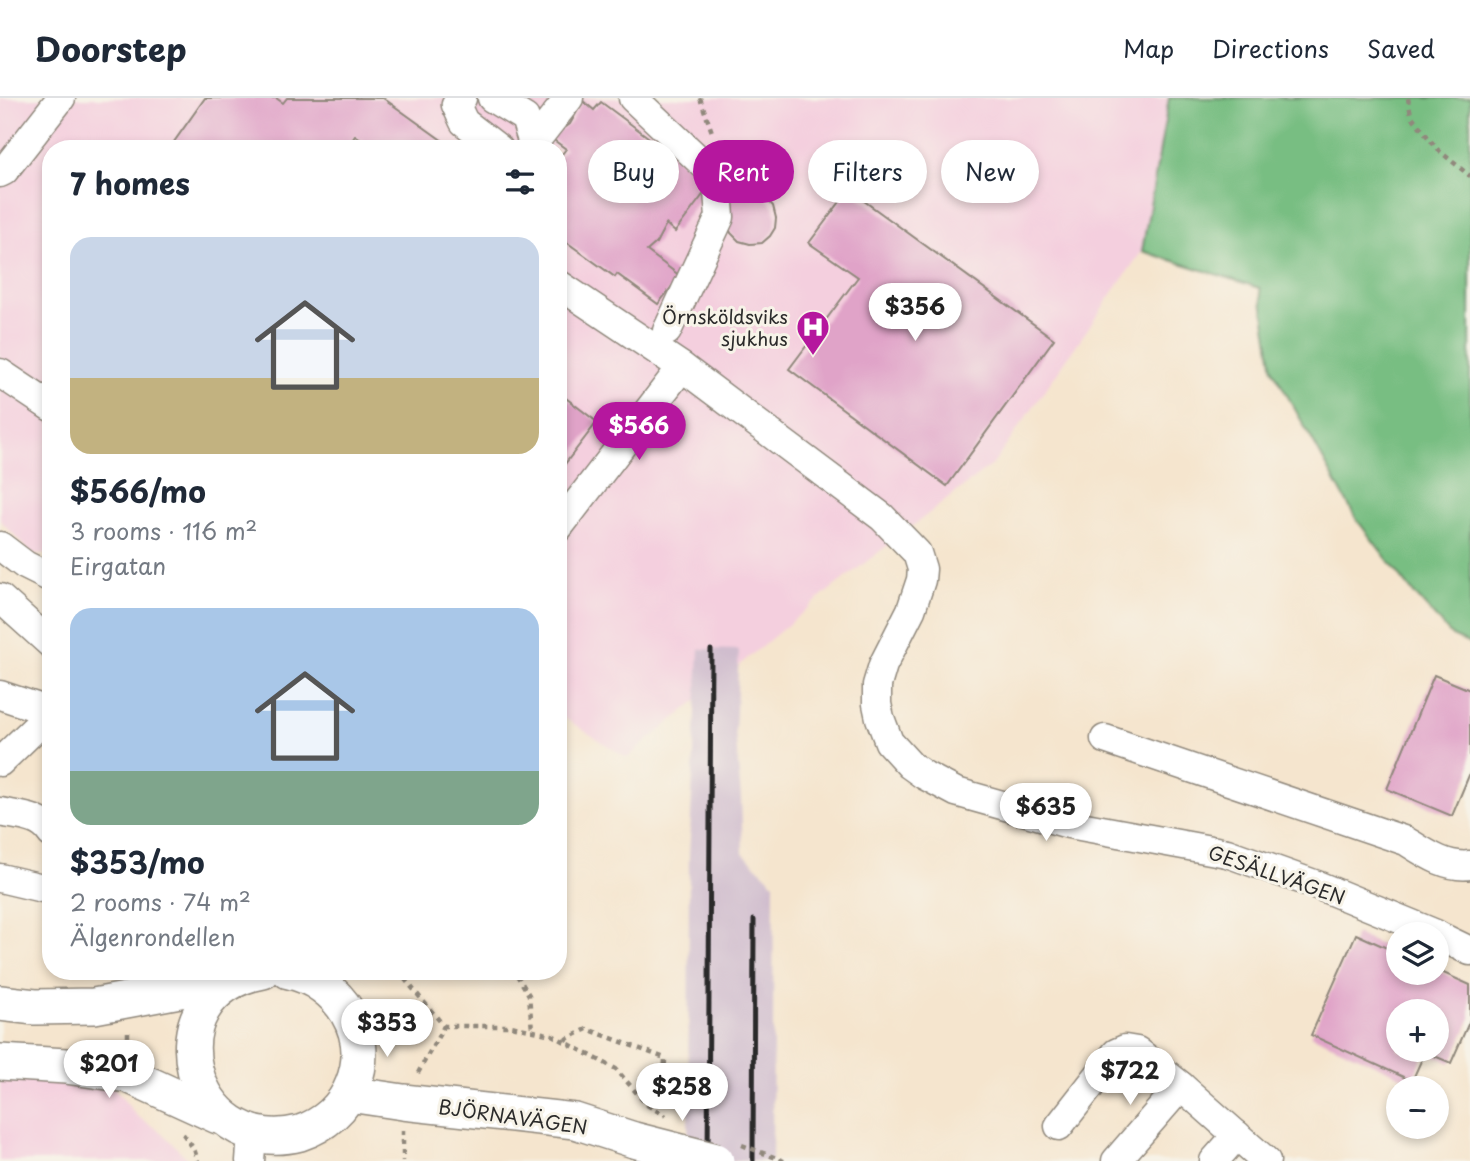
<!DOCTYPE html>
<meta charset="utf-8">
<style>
body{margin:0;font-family:"Playpen Sans",sans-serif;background:#f6f6f7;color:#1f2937;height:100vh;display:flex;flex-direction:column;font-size:26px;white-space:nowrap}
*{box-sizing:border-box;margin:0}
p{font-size:23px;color:#747a83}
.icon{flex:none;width:38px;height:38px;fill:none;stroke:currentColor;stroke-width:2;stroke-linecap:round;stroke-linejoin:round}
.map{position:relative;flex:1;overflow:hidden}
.panel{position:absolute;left:42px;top:42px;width:525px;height:840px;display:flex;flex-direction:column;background:#fff;border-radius:28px;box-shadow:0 4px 10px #0003}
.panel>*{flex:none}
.banner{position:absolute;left:588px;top:42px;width:665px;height:63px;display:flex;gap:14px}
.controls{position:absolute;left:1386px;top:824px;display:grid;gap:14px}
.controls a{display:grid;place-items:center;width:63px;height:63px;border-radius:50%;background:#fff;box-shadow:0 4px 10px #0003;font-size:35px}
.price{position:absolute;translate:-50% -60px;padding:0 16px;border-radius:24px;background:#fff;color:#222;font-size:23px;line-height:46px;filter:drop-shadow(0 2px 4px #0008)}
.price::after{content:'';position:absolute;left:50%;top:42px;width:21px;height:16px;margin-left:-10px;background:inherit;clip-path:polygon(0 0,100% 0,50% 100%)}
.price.current{background:#b5179e;color:#fff}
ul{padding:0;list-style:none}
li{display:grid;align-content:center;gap:14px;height:371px;padding:0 28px}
li span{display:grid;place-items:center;height:217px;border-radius:21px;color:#555}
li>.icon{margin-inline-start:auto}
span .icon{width:126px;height:126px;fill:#fffc;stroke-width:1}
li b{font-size:30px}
h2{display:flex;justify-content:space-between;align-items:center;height:84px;padding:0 28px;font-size:30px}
.pill{padding:0 24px;border-radius:32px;background:#fff;box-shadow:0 4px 10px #0003;font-size:24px;line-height:63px}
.pill.current{background:#b5179e;color:#fff}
header{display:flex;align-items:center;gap:42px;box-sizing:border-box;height:98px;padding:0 35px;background:#fff;border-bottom:2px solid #e0e1e3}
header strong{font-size:33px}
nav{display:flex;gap:38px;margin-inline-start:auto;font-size:24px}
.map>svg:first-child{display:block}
</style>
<header>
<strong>Doorstep</strong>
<nav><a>Map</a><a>Directions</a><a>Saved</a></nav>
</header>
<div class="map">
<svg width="1470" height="1063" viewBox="0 0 1470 1063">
<rect width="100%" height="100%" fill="#f7f3e8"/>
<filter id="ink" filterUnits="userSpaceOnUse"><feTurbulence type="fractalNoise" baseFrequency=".0143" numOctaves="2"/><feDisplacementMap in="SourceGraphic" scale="14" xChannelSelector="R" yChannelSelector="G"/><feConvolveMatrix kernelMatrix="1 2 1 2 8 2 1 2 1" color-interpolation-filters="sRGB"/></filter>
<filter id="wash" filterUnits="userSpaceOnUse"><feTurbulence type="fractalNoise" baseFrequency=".00686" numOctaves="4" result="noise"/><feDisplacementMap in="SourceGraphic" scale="28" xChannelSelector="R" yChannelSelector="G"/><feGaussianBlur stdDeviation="1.57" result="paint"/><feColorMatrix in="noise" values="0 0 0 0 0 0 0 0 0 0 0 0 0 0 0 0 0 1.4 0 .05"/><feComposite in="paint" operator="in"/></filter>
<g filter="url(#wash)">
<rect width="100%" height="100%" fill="#f5e5ce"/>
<g fill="#f4cfde">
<path d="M0,0H1169L1142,153L994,365L831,491L627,660L558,616V51H51V456H32L0,422Z"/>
<path d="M0,973L106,980L137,1018L161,1034L190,1063H0Z"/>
</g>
<path fill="#d0bdce" d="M699,551L739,552L735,633L741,700L743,755L774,785L772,1063H688L689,759Z"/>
<path fill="#78be82" stroke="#527456" stroke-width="2" d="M1169,0H1470V546L1452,538L1411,492L1357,422L1273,272L1260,190L1142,153Z"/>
<g id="blocks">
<g fill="#e0a3c8" fill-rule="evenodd">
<path d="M205,0H276L283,5L287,0H383L454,51H374L355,38L346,51H169Z"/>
<path d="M583,3L594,12L601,4L711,86L675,134L666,126L656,145L647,153L680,178L658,206L617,176L615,179L558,138V61L566,51L551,40L570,26Z"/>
<path d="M849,92L1054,241L947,388L789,271L858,179L809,145Z"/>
<path d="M754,93L765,99L773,108L776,120L775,130L770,138L762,145L750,146L739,143L731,135L726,124L730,101L743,94Z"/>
<path d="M558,294L597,324L558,375Z"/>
<path d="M1434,577L1470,592V675L1452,718L1387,691Z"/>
<path d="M1356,836L1398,855V875H1437V872L1470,887V922L1451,965L1425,954L1412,983L1311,937ZM1398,914H1437V952H1398Z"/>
</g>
</g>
</g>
<g filter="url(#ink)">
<use href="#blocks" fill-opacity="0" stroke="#90887c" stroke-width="2"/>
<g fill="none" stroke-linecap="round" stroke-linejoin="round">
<defs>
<g id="minor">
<path d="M462,0L456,7L464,24L499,51"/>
<path d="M492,0L525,20L533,46L529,51"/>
<path d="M633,0L717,79L720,119L667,233"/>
<path d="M533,46L569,0"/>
<path d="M0,75L4,73L61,0"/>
<path d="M558,186L682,269L882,419L917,455L922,471L921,482L911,512L883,567L877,587V606L880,620L889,644L910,667L924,677L956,694L1069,726L1227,755L1317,787L1436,836"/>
<path d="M0,275L51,309"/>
<path d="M558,430L682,269"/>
<path d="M0,448L25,467L51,480"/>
<path d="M0,500L51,546"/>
<path d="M0,597L51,614"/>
<path d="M1105,641L1406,743C1425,755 1446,770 1470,767"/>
<path d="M0,664L51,615"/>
<path d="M0,714C19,718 40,718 51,735"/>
<path d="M0,780L51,792"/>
<path d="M1437,837L1470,853"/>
<path d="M1059,1028L1116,955L1125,951L1137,953L1181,988L1266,1063"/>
<path d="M250,1063L252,1036"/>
<path d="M1116,1063L1181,988"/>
<path d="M1214,1063L1237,1037"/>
</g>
<g id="major">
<path d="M263,873C143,894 190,1063 300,1035C324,1027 344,1010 353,986C373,936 340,884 289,873"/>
<path d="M0,905L35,909L94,908L233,882"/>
<path d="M0,964L66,968L128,977L218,1018"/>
<path d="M349,996L403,1004L575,1023L634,1042"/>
</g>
</defs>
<use href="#minor" stroke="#90887c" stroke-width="31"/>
<use href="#major" stroke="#90887c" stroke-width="38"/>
<g stroke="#90887c" stroke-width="4.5" stroke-dasharray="5 5" stroke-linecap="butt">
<path d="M700,0L713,37"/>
<path d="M1408,0L1411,17L1437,51L1470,78"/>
<path d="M398,873L444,928H511L552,937L616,971L647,1007"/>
<path d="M76,876L89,873"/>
<path d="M517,877L529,897L532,932"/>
<path d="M565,942L587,931L665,960L664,985H680"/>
<path d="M128,949V930"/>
<path d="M418,975L444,928"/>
<path d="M403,1032V1063"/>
<path d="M183,1036L194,1051L198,1063"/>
</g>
<use href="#minor" stroke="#fff" stroke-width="28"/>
<use href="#major" stroke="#fff" stroke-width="35"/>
<g stroke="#2b2b2b" stroke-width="5">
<path d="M708,1063L711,552"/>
<path d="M753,1063L754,822"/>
</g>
<defs>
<path id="major-bridge" d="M634,1042L716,1063"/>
</defs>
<use href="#major-bridge" stroke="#90887c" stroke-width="38" stroke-linecap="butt"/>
<g stroke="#90887c" stroke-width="4.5" stroke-dasharray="5 5" stroke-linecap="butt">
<path d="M647,1007L666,1018"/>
<path d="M742,1047L784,1063"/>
</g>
<use href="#major-bridge" stroke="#fff" stroke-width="35"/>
</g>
</g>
<defs>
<symbol id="hospital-pin" viewBox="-11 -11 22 30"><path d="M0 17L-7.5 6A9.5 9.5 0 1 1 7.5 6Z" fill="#b5179e" stroke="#f7f3e8"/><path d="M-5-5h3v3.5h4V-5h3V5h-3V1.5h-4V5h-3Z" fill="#fff"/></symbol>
</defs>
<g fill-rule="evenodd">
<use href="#hospital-pin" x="794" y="210" width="38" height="52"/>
</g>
<g text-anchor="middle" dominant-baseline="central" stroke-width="6" stroke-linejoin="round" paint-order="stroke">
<g font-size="19" fill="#2b2b2b" stroke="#f7f3e8" text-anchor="end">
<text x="788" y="218">Örnsköldsviks<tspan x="788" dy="22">sjukhus</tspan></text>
</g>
<g font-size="19" fill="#2b2b2b" stroke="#f7f3e8">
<text transform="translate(1277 776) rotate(19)">GESÄLLVÄGEN</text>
<text transform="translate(513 1018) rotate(8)">BJÖRNAVÄGEN</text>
</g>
</g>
</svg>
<div class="controls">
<a><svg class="icon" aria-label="layers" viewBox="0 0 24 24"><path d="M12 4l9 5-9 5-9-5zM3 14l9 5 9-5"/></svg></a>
<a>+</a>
<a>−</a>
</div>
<b class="price" style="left:915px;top:245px">$356</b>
<b class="price current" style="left:639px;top:364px">$566</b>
<b class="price" style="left:1046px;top:745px">$635</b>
<b class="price" style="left:387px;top:961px">$353</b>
<b class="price" style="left:109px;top:1002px">$201</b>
<b class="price" style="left:1130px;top:1009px">$722</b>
<b class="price" style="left:682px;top:1025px">$258</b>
<div class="banner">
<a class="pill">Buy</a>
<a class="pill current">Rent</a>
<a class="pill">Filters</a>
<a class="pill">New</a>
</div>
<section class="panel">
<h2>7 homes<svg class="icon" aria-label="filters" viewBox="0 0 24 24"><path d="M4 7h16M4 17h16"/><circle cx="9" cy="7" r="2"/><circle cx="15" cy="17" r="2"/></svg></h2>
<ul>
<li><span style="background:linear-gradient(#c9d6e8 65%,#c2b280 0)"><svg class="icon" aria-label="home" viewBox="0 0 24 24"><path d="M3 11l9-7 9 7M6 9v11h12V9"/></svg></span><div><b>$566/mo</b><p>3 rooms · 116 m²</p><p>Eirgatan</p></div></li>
<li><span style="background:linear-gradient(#a9c7e8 75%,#7fa58c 0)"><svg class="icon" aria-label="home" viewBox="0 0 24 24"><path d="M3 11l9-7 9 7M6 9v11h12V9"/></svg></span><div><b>$353/mo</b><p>2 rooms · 74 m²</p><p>Älgenrondellen</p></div></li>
</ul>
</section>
</div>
